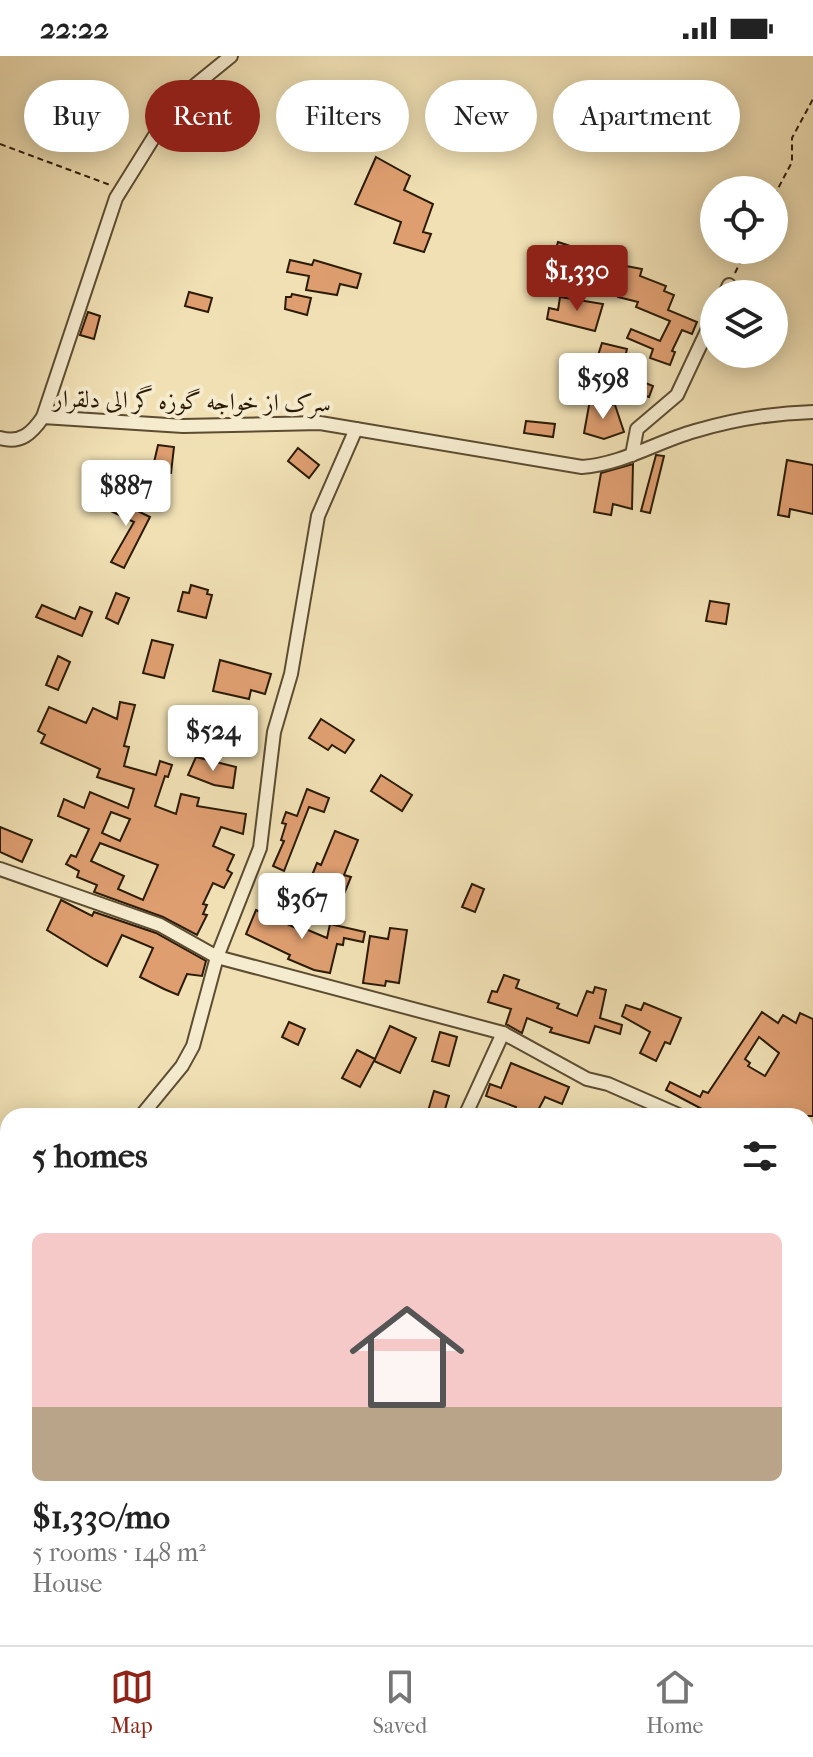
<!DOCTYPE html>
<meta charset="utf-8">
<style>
body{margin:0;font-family:"IM FELL French Canon",Amiri,serif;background:#f2f2f2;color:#222;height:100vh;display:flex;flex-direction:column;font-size:30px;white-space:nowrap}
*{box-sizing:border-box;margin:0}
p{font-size:26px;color:#767676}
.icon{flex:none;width:44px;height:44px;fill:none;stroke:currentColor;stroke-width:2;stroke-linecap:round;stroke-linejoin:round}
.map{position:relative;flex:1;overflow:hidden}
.details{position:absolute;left:0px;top:1052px;width:814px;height:538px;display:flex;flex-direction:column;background:#fff;border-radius:24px 24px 0 0;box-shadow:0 4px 20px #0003}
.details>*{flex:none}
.banner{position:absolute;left:24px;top:24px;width:766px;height:72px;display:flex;gap:16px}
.buttons{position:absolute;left:700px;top:120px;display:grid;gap:16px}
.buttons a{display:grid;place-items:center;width:88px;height:88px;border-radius:50%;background:#fff;box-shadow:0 4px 20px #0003;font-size:40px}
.price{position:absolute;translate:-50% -68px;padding:0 18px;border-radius:8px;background:#fff;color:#222;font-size:26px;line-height:52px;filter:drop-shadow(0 2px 4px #0008)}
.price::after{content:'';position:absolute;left:50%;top:48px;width:24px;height:18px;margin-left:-12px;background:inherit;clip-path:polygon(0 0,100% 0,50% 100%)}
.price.selected{background:#8f2418;color:#fff}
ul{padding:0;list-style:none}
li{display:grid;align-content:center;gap:16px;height:424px;padding:0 32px}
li+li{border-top:2px solid #e0e0e0}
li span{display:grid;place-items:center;height:248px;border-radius:12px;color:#555}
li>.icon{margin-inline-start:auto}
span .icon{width:144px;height:144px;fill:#fffc;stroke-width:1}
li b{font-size:34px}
h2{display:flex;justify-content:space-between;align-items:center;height:96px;padding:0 32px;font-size:34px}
.pill{padding:0 28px;border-radius:36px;background:#fff;box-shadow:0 4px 20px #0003;font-size:28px;line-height:72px}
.pill.selected{background:#8f2418;color:#fff}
.status{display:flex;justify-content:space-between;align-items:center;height:56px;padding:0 40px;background:#fff;direction:ltr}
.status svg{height:22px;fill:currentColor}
.tab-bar{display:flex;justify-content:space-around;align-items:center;height:112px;border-top:2px solid #e0e0e0;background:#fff;font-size:22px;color:#767676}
.tab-bar a{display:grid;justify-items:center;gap:4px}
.tab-bar .selected{color:#8f2418}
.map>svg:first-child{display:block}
</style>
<div class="status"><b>22:22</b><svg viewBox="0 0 49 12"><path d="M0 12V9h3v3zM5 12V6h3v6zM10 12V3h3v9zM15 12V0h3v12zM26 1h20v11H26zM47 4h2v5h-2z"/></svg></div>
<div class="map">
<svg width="813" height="1589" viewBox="0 0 813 1589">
<rect width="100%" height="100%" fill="#f0e0b4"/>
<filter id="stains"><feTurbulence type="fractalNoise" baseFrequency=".0025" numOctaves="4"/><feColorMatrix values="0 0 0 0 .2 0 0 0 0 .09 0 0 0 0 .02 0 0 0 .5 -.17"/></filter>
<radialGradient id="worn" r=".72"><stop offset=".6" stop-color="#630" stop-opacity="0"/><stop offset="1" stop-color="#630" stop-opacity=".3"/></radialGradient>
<g fill="#de9e70" stroke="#2b1b05" stroke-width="2" fill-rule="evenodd">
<path d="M376,101L410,120L404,134L433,148L423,176L431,178L424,196L394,187L401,166L355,148Z"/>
<path d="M558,186L585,195L577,220L567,216L566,220L549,215Z"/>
<path d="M290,204L312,209L314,204L361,218L357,232L340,228L337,239L306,234L309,220L287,216Z"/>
<path d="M626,210L642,213L640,220L666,230L664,235L674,239L668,254L697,266L692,278L682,274L672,295L675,296L670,309L650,302L653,293L627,282L631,273L660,285L670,265L636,251L638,246L618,241Z"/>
<path d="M189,236L212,242L208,256L185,250Z"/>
<path d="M292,238L311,242L307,259L285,253L286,241H291Z"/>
<path d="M560,241L603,248L595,275L547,263L549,252L558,254Z"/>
<path d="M88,256L100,260L94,283L80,279Z"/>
<path d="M602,287L627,293L621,317L653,330L649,341L590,324Z"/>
<path d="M590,344L615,349L624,376L604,383L584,377Z"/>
<path d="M526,365L555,368L553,381L524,377Z"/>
<path d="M158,389L174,391L171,417L152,415Z"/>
<path d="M298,392L319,409L309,422L288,405Z"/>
<path d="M656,399L664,400L650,457L641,455Z"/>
<path d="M787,404L813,409V458L790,453L789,461L778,459Z"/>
<path d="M633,408L632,453L613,448L611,459L594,456L601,417Z"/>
<path d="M103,438L150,461L124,512L111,506L134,466L98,449Z"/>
<path d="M191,529L208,534L207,538L212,539L206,562L178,555L183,536L189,537Z"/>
<path d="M116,537L129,542L118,568L106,562Z"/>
<path d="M710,545L729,548L726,568L706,565Z"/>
<path d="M42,549L75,563L80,551L92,556L82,580L36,561Z"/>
<path d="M152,584L173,589L164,622L143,617Z"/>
<path d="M58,600L70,606L58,634L46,629Z"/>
<path d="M220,604L271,618L265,638L251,634L249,643L213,635Z"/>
<path d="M120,646L135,649L124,690L129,691L124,710L156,719L160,705L172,709L168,721L165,720L155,750L176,758L181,738L199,742L197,750L246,758L243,778L221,771L213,790L234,799L227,814L232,817L224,832L213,827L203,848L207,849L203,858L207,859L197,879L163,861L94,836L97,829L77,821L79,815L66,808L71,799L76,801L89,773L58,760L64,743L84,752L90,736L128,752L134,733L97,721L100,713L41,687L45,679L38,675L49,651L86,667L93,652L117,663ZM111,756L130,763L120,785L102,777ZM100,787L158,809L143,844L118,833L124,820L91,805Z"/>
<path d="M321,663L354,684L345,697L332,689L328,694L309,682Z"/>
<path d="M196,701L236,711L233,732L214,729L188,719Z"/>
<path d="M381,719L412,739L402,755L371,735Z"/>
<path d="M307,733L329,742L324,756L309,751L284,815L273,810L284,785L281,784L286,768L282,767L286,756L297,760Z"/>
<path d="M0,771L32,784L22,806L0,796Z"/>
<path d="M335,775L358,784L344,819L351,821L340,848L306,834L317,807L321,809Z"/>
<path d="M472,828L484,833L475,856L462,851Z"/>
<path d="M61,844L92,860L94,856L156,877L206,905L202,920L187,918L178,939L164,933L140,921L153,892L122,879L107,910L94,903L47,874Z"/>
<path d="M256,854L300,874L301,871L327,882L330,868L365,876L363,886L344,882L343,889L337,888L330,917L314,914L288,903L290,899L246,878Z"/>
<path d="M390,872L407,874L399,927L386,925L385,930L363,927L370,880L388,883Z"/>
<path d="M504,919L519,924L516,932L559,948L557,952L577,960L587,935L593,937L595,931L606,934L600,962L622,969L620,978L595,970L589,987L550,976L552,972L527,962L522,977L506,968L511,953L488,946L492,935L497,936Z"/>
<path d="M644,947L681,962L670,988L665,986L656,1005L640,997L650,976L622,960L626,949L641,954Z"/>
<path d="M762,956L778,967L783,959L796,967L800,957L813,963V1060H715L666,1034L670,1026L700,1041L703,1035L708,1037ZM759,981L779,997L765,1020L748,1010L750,1007L745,1003Z"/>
<path d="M289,966L305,973L298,989L282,981Z"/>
<path d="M390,970L416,982L400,1017L374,1005Z"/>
<path d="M440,976L457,981L449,1010L432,1005Z"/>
<path d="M357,994L375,1003L360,1031L342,1022Z"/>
<path d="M511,1007L569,1031L562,1048L545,1041L535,1060H512L516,1051L486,1040L490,1028L501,1032Z"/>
<path d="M434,1035L449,1040L443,1060L428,1055Z"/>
</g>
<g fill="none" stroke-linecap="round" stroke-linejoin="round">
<defs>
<g id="minor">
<path d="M725,238L729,229"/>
<path d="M43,361L116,142L177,44L231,0"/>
<path d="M0,382C21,388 32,377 43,361L183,370L320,367L582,411C623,408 656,386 695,375C732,364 775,357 813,356"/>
<path d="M632,399L637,373L677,339L714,260"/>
<path d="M0,813L160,869L217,901L503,977L587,1023L608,1028L681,1060"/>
<path d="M141,1060L182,1010L193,990L217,901L260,792L274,676L291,618L318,460L356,373"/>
<path d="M465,1060L503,977"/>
<path d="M806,1100L813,1104"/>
<path d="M0,1249L8,1247"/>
<path d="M0,1527L8,1537"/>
<path d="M91,1582L102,1589"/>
<path d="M72,1589L77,1582"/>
<path d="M164,1589L167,1582"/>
</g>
</defs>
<use href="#minor" stroke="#5c4c31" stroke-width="16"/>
<g stroke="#2b1b05" stroke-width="2" stroke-dasharray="6 4" stroke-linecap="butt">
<path d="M0,88L110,129"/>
<path d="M774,140L792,106V82L813,43"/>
<path d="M735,217L746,194"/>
</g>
<use href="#minor" stroke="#f5ebce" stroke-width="12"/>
</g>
<g text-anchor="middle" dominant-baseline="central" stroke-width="8" stroke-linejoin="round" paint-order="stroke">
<g font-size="24" fill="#2b1b05" stroke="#f5ebce">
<text transform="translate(192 345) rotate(1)">سرک از خواجه گوزه گر الی دلقرار</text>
</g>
</g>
<rect width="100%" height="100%" filter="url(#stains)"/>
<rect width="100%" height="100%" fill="url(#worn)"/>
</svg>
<div class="buttons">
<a><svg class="icon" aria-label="locate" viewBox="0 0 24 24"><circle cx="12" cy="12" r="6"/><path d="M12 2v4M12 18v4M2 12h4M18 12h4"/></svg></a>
<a><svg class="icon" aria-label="layers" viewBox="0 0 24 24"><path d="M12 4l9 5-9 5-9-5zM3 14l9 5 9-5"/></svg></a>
</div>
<b class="price selected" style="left:577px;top:257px">$1,330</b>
<b class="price" style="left:603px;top:365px">$598</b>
<b class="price" style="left:126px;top:472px">$887</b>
<b class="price" style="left:213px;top:717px">$524</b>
<b class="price" style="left:302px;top:885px">$367</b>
<div class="banner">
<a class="pill">Buy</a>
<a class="pill selected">Rent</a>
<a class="pill">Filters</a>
<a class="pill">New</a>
<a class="pill">Apartment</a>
</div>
<section class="details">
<h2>5 homes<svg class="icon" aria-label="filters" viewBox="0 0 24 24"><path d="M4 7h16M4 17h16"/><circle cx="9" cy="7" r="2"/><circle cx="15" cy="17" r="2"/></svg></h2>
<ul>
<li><span style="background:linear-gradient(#f6c9c9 70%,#b9a48a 0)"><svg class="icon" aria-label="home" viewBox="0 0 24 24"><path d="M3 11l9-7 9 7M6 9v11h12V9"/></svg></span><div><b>$1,330/mo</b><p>5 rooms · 148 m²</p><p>House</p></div></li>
</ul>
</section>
</div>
<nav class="tab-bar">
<a class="selected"><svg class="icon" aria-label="map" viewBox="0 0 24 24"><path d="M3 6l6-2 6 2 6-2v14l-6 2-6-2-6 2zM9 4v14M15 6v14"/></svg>Map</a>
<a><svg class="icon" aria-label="saved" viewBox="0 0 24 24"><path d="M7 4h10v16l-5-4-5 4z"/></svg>Saved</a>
<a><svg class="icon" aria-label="home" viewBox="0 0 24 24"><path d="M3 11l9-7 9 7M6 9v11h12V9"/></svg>Home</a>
</nav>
